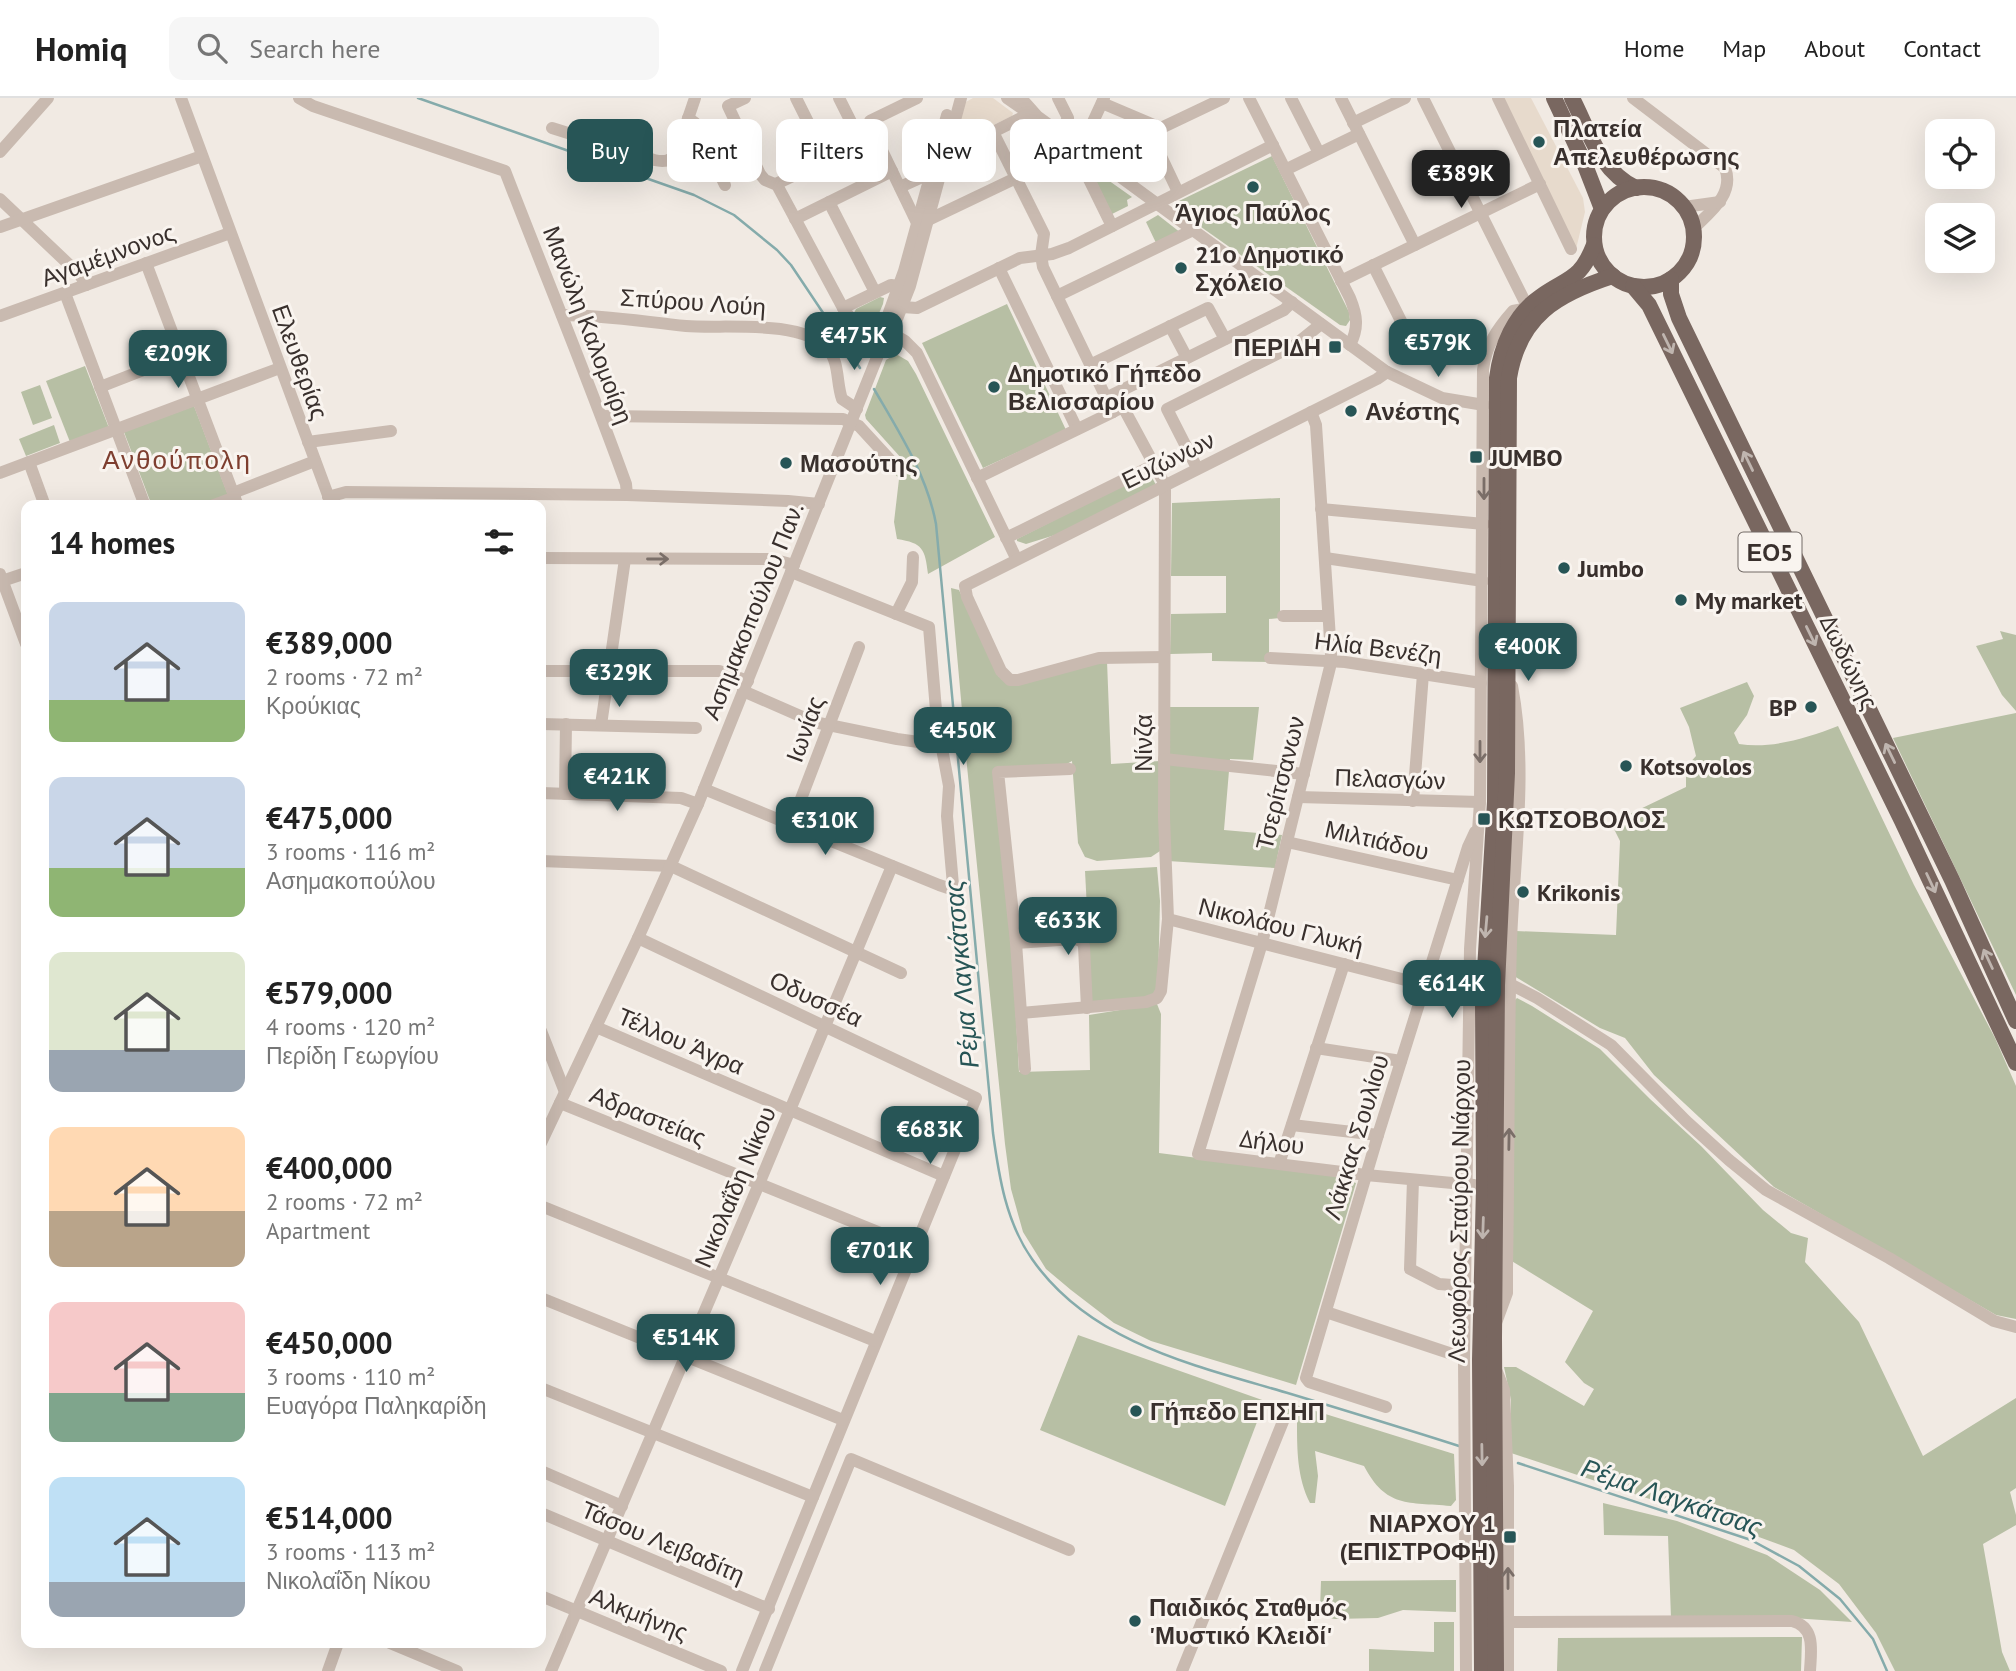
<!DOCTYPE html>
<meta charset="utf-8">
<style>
body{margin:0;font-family:"PT Sans",sans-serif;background:#f6f6f6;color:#222;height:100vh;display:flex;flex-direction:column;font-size:26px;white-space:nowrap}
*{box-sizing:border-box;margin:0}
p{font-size:23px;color:#767676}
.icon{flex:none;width:38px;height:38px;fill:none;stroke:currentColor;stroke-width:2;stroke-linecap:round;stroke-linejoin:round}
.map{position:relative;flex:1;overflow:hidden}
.panel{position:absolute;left:21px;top:402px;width:525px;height:1148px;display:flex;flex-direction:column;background:#fff;border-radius:14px;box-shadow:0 7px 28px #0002}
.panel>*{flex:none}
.banner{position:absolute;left:567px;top:21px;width:665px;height:63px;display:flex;gap:14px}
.tools{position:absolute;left:1925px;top:21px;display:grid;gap:14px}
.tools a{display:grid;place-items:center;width:70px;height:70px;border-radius:14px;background:#fff;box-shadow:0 7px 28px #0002;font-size:35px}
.price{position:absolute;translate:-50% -60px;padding:0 16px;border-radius:14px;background:#275556;color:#fff;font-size:23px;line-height:46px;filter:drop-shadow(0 2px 4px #0008)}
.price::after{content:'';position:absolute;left:50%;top:42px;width:21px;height:16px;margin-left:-10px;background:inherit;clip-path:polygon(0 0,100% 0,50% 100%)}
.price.active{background:#222;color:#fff}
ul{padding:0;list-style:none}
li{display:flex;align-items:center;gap:21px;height:175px;padding:0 28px}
li span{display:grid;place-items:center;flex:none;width:196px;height:140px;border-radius:14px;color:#555}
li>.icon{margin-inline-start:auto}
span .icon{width:84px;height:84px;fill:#fffc;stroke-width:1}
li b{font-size:30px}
h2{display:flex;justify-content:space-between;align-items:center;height:84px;padding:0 28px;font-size:30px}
.chip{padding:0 24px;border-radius:14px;background:#fff;box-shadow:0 7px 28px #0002;font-size:24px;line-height:63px}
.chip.active{background:#275556;color:#fff}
header{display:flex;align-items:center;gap:42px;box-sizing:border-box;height:98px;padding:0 35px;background:#fff;border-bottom:2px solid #e0e0e0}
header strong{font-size:33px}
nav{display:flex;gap:38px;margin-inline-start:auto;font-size:24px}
.search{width:490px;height:63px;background:#f6f6f6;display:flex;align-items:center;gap:18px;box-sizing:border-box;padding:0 24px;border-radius:14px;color:#767676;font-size:26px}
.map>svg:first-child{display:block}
</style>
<header>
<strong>Homiq</strong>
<div class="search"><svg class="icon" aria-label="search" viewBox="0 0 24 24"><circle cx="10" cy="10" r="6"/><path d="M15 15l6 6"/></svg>Search here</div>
<nav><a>Home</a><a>Map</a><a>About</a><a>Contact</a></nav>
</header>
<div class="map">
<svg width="2016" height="1573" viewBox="0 0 2016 1573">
<rect width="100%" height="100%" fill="#f1eae3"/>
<g fill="#b7bfa4">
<path d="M1040,32L1074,57L1054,67L1038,33Z"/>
<path d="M1272,58L1349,214L1350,222L1346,228L1340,227L1177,112L1179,103Z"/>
<path d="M1098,75L1132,99L1127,102L1128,108L1112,116L1093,77Z"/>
<path d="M1158,117L1181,135L1157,147L1146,124Z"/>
<path d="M880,199L884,200L883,206L868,241L853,217L856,211Z"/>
<path d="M1007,206L1066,332L983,370L922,245Z"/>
<path d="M896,256L908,263L916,276L995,439L928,476C925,451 923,445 897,441L894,424L899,381L891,371L902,361L866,321L865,317L886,262Z"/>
<path d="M85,268L109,330L70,344L46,283Z"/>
<path d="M40,287L52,320L33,327L21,294Z"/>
<path d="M194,308L228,397L201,408H152L124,334Z"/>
<path d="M54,327L60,345L26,358L19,341Z"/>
<path d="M1149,374L1156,387L1055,437L1026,446L1017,443V441Z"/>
<path d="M1280,400V520L1269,521V564L1212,563V555L1170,556L1171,516L1226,515V478H1171L1172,405Z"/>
<path d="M951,490L959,492L999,579L1107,563L1111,666L1160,663V753L1151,759L1097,763L1085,759L1078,745L1072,663L1065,667L994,671L1013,867L1019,974L1090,972L1089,917L1157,906L1161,916L1159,1055L1337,1078L1356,1085L1296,1287L1151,1243L1114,1225L1071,1192L1046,1171L1023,1134L1011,1091L1005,1046L967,668Z"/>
<path d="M2000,533L2016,537V613L2002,597L1976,548L2003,541Z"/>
<path d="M1747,584L1754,598L1747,617L1734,635L1739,646C1772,651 1807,640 1838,628L1914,787L1995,940L2016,988V1221L1996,1217L1774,1089L1654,977L1625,940L1600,930L1514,878L1516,833L1616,837L1620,743L1611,725L1686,689V669L1696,658L1689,629L1680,610Z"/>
<path d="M1169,609H1259L1253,662L1230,661L1224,732L1282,737L1275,770L1168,763Z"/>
<path d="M2016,615V897L1893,640Z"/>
<path d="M1157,769L1160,803L1158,888L1152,899L1092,906L1085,773Z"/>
<path d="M1517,900L1532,908L1600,951L1650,1001L1701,1048L1763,1112L1791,1135L1808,1140L1805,1164L1859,1224L1923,1358L2016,1300V1390L2010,1394L2016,1417V1427L1983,1446L2002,1554L2010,1573H1895L1876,1535L1839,1486L1794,1452L1707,1420L1511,1355V1302L1504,1269H1516L1584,1308L1594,1291L1584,1285L1565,1264L1593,1213L1510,1162L1514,903Z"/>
<path d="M1078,1237L1265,1303L1225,1408L1040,1332Z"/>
<path d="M1290,1305L1454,1356L1456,1402L1451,1408C1408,1404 1386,1410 1364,1368L1315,1353L1318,1378L1315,1405H1310C1297,1380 1297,1351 1297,1323L1285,1318Z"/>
<path d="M1603,1405L1677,1423L1767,1457L1820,1492L1852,1524L1792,1520H1671L1668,1438L1604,1437Z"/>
<path d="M1456,1482V1514L1403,1512L1378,1520L1335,1521L1324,1519L1320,1511L1321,1483Z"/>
<path d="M1434,1524H1454V1573H1369V1551L1434,1554Z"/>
<path d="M1802,1539L1801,1573H1557L1558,1540Z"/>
</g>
<g fill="#e7dacc">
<path d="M973,0H993L1013,15L1012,18L952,47L964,5Z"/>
<path d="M1503,0H1531L1583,100L1585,114L1576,151Z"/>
</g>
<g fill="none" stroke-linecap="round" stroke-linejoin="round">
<g stroke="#85abab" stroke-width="2.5">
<path d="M418,0L694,97L734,117L777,152L791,167L860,270"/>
<path d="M874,291C899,334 927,377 936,426L993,1035C999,1079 1006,1124 1032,1161C1091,1246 1197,1268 1291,1296C1347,1313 1403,1330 1459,1348"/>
<path d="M1518,1365L1751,1442L1799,1468L1840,1501L1873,1541L1887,1573"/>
</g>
<g stroke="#c9bab0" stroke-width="12">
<path d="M181,0L332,408"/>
<path d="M299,0L313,8L505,73C545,177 588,280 626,386L627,397"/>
<path d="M745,0L728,8L760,76L765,82L777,87L843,210L878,257"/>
<path d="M796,0L827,62"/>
<path d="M839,0L855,32L878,44L917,125"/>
<path d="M1007,0L1027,14"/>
<path d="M1021,0L1037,18L1387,274L1442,300L1484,307"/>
<path d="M1058,0L1068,20L1060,35"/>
<path d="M1104,0L1081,50L1082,67L1112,128"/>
<path d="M1249,0L1350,200C1357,217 1359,230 1350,247"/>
<path d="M1291,0L1319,55"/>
<path d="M1341,0L1415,147"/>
<path d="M1423,0L1528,210L1513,213C1497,231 1486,247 1483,272L1480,704L1470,851L1464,1260L1466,1573"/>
<path d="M1498,0L1571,151"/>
<path d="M1633,0L1725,70C1735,96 1710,114 1693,131"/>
<path d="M1102,5L1161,30L1224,0"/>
<path d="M688,20L695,25L725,87"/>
<path d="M1148,25L1149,33L1178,94"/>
<path d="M1353,25L1405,0"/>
<path d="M552,30L654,62C663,64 671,64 676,56L695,0"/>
<path d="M993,34L1044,136L1041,157L1043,169L1113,314L1123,309L1164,385L1165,393L1164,719L1168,821L1161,893L1157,900L1146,904L1021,915"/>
<path d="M0,54L48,0"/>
<path d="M945,58L1031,15"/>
<path d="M1285,72L1359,36"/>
<path d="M776,86L859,46L870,23L917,0"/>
<path d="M900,89L931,75"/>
<path d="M0,101L80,177L86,187"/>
<path d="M829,104L875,194"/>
<path d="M1684,109L1720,104"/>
<path d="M795,121L892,73"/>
<path d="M928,122L1016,80"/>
<path d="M0,129L202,58"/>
<path d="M146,165L238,408"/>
<path d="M1373,167L1415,251"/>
<path d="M999,170L1077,331"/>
<path d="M1341,183L1540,86"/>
<path d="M65,195L145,408"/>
<path d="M1057,198L1193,132"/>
<path d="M902,209L917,210L1020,160L1052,156L1069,150L1273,47"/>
<path d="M843,210L891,187L899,188"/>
<path d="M562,217C604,217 645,224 686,228C723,231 800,221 827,250C840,264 836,284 842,301L857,311"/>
<path d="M0,218L230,135"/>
<path d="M1170,228L1187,260"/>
<path d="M891,235L905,243L917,255L1016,460"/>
<path d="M882,247L884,228L904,173L947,17"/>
<path d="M1090,267L1208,210L1225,241"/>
<path d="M100,289L182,257"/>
<path d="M1106,300L1284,212L1292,204"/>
<path d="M1311,314L1316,327L1331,556L1330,569L1262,845L1198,1056L1366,1077L1474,1087"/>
<path d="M602,318L843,321L859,328L893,365"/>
<path d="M308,344L391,333"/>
<path d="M29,364L45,408"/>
<path d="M1197,370L1167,311L1295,247L1321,226"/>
<path d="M0,375L280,270"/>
<path d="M977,380L1113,314"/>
<path d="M233,395L315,363"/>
<path d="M328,399L346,394L627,397L788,403L819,406"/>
<path d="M211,408L235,399"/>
<path d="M1321,411L1484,426"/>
<path d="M1006,440L1154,367"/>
<path d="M541,460L772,461L794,467"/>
<path d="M1325,460L1483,483"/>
<path d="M0,476L26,546"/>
<path d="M2,483L26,475"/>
<path d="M896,516L912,484L913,459"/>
<path d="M1283,518H1328"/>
<path d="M1164,559L1099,560L1018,582H1010L1001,573L967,499L965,488L1377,281L1387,274"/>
<path d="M1270,560L1345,564L1481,585"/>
<path d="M541,573H719L748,583"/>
<path d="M743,593L814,624L897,641L940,647"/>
<path d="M541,626L696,630"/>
<path d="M601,627L625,461"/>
<path d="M1164,661L1304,676"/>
<path d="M704,691L939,787L948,790L953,787L947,718L949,688L937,624L929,529L791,474"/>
<path d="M541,695L681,700L698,706"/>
<path d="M565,696L566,626"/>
<path d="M1298,699L1480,704"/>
<path d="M1413,703L1423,576"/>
<path d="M791,727L859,549"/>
<path d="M1287,744L1458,782"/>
<path d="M541,763L671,768L901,875"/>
<path d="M1168,821L1425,887"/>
<path d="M638,840L976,1000L742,1573"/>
<path d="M1016,845L1074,841L1082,843L1084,848L1087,910"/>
<path d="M1510,886L1537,900L1611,947L1686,1023L1729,1062L1766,1092L1889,1160L1994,1223L2016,1229"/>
<path d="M596,929L944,1078"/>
<path d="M541,933L565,994"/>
<path d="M1316,950L1401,963"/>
<path d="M1025,971L1016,845L998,674L1070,671"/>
<path d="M560,1005L915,1149"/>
<path d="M1292,1027L1378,1037"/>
<path d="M541,1045L638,840L698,706L878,257L895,226L910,188L961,0"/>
<path d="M1279,1066L1344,866"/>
<path d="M1413,1082L1410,1171L1439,1186L1465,1188"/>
<path d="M541,1108L875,1243"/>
<path d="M541,1200L843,1322"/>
<path d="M1326,1214L1464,1260"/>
<path d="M1496,1225L1507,1195V1170C1509,1061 1508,952 1511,844C1514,760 1528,671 1512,588"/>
<path d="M1497,1274L1504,1292L1508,1388V1573"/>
<path d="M541,1290L813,1399"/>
<path d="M1386,1309L1309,1284L1306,1280L1378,1037L1468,749L1475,734"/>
<path d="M541,1373L622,1408"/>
<path d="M541,1415L769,1511"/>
<path d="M541,1498L721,1573"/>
<path d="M1508,1524L1792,1523C1816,1529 1811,1553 1810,1573"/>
<path d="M390,1545L457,1573"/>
<path d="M328,1573L338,1545"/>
<path d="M551,1573L759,1086L892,768"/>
<path d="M765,1573L851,1361L1069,1452"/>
<path d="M1182,1573L1284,1321"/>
</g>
<g stroke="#796760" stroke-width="16">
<path d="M1554,0L1583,62L1602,111"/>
<path d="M1572,0C1589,33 1600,74 1636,90"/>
<circle cx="1644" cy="139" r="50"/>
<path d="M1671,181V196L1679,220L1952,782L2016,923"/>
<path d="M1633,188L1649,207L1902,723L2016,965"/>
<path d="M1482,1573L1480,1262L1484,1088L1483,906L1495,704L1497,280C1501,249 1514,217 1540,199C1568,179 1580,183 1594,147"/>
<path d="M1496,1573L1494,1240L1497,887L1507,675L1509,280C1519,218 1557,196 1613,178"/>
</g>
</g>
<defs><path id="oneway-shaft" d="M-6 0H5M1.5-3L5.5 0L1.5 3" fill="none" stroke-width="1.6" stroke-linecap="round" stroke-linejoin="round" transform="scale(1.75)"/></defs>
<g stroke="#bfb5af">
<use href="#oneway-shaft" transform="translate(1668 246) rotate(64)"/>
<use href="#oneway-shaft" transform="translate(1748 363) rotate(-116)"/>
<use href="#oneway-shaft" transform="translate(1811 538) rotate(64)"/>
<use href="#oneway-shaft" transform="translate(1890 655) rotate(-116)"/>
<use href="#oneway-shaft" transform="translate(1931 785) rotate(65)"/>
<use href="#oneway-shaft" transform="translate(1486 829) rotate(95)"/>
<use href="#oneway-shaft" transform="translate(1988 861) rotate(-115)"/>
<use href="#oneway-shaft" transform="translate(1483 1130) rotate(92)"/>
<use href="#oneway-shaft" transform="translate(1482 1357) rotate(89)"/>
</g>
<g stroke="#7a6e68">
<use href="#oneway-shaft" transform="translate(1484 391) rotate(90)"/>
<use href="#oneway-shaft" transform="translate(658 461)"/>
<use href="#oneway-shaft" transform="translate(1480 654) rotate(90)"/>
<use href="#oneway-shaft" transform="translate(1509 1041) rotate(-89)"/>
<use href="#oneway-shaft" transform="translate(1508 1480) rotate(-90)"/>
</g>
<g fill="#275556" stroke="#f9f4ef" stroke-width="2.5">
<circle cx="1539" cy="44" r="7"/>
<circle cx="1253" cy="89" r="7"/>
<circle cx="1181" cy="170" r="7"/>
<rect x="1328" y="242" width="14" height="14" rx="3.5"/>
<circle cx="994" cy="289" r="7"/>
<circle cx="1351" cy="313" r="7"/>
<rect x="1469" y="352" width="14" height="14" rx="3.5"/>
<circle cx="786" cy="365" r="7"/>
<circle cx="1564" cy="470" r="7"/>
<circle cx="1681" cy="502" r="7"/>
<circle cx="1811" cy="609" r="7"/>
<circle cx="1626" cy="668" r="7"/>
<rect x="1477" y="714" width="14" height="14" rx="3.5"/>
<circle cx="1523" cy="794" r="7"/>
<circle cx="1136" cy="1313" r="7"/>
<rect x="1503" y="1432" width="14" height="14" rx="3.5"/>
<circle cx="1135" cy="1523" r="7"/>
</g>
<g text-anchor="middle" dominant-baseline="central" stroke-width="6" stroke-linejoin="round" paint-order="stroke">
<rect fill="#f9f4ef" stroke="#736b67" stroke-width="2" x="1738.5" y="434.5" width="63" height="39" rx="5"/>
<g font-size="23" font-weight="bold" fill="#39302d">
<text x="1770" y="454">ΕΟ5</text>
</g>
<g font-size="24" font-weight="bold" fill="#39302d" stroke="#f9f4ef" text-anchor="start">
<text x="1553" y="30">Πλατεία<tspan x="1553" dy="28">Απελευθέρωσης</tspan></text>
<text x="1253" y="114" text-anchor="middle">Άγιος Παύλος</text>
<text x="1195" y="156">21ο Δημοτικό<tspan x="1195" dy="28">Σχόλειο</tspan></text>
<text x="1321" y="249" text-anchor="end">ΠΕΡΙΔΗ</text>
<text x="1008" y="275">Δημοτικό Γήπεδο<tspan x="1008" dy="28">Βελισσαρίου</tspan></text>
<text x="1365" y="313">Ανέστης</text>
<text x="1490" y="359">JUMBO</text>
<text x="800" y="365">Μασούτης</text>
<text x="1578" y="470">Jumbo</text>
<text x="1695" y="502">My market</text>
<text x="1797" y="609" text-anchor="end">BP</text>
<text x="1640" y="668">Kotsovolos</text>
<text x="1498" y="721">ΚΩΤΣΟΒΟΛΟΣ</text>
<text x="1537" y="794">Krikonis</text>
<text x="1150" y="1313">Γήπεδο ΕΠΣΗΠ</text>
<text x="1496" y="1425" text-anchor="end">ΝΙΑΡΧΟΥ 1<tspan x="1496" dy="28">(ΕΠΙΣΤΡΟΦΗ)</tspan></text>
<text x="1149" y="1509">Παιδικός Σταθμός<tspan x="1149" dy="28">'Μυστικό Κλειδί'</tspan></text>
</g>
<g font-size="24" fill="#39302d" stroke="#f9f4ef">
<text transform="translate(108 157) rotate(-20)">Αγαμέμνονoς</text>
<text transform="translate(693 204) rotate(4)">Σπύρου Λούη</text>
<text transform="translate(588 227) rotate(69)">Μανώλη Καλομοίρη</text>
<text transform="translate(300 264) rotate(70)">Ελευθερίας</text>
<text transform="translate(1168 362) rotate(-26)">Ευζώνων</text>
<text transform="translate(753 513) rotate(-68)">Ασημακοπούλου Παν.</text>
<text transform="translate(1378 550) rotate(7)">Ηλία Βενέζη</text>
<text transform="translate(1849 564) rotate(64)">Δωδώνης</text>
<text transform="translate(805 631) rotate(-70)">Ιωνίας</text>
<text transform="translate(1143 645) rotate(-90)">Νίνζα</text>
<text transform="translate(1390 681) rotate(2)">Πελασγών</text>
<text transform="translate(1280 685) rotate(-76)">Τσερίτσανων</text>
<text transform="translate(1377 742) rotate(13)">Μιλτιάδου</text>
<text transform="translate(1281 828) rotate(14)">Νικολάου Γλυκή</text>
<text transform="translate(816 901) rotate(25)">Οδυσσέα</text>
<text transform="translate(681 943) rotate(23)">Τέλλου Άγρα</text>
<text transform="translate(648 1018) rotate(22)">Αδραστείας</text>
<text transform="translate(1356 1039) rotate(-73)">Λάκκας Σουλίου</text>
<text transform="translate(1272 1044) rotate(7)">Δήλου</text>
<text transform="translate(735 1089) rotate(-67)">Νικολαΐδη Νίκου</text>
<text transform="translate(1459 1113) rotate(-89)">Λεωφόρος Σταύρου Νιάρχου</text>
<text transform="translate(663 1444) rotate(23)">Τάσου Λειβαδίτη</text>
<text transform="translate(639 1516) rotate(22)">Αλκμήνης</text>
</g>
<g font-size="26" letter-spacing="2" fill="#7e3e2f" stroke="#f9f4ef">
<text x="177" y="361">Ανθούπολη</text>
</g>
<g font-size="26" font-style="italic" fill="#275556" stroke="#f9f4ef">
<text transform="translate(961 876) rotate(-95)">Ρέμα Λαγκάτσας</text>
<text transform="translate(1672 1399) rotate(19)">Ρέμα Λαγκάτσας</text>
</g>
</g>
</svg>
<div class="tools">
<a><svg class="icon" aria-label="locate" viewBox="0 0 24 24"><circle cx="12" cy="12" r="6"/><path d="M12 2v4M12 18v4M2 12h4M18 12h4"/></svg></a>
<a><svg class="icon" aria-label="layers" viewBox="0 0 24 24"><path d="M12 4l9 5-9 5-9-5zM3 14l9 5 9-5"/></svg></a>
</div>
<b class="price active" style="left:1461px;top:112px">€389K</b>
<b class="price" style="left:854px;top:274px">€475K</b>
<b class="price" style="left:1438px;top:281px">€579K</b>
<b class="price" style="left:178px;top:292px">€209K</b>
<b class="price" style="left:1528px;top:585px">€400K</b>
<b class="price" style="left:619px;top:611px">€329K</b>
<b class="price" style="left:963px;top:669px">€450K</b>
<b class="price" style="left:617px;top:715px">€421K</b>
<b class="price" style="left:825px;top:759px">€310K</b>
<b class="price" style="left:1068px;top:859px">€633K</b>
<b class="price" style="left:1452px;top:922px">€614K</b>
<b class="price" style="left:930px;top:1068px">€683K</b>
<b class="price" style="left:880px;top:1189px">€701K</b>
<b class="price" style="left:686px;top:1276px">€514K</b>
<div class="banner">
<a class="chip active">Buy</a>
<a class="chip">Rent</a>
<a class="chip">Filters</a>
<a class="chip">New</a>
<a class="chip">Apartment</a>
</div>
<section class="panel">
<h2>14 homes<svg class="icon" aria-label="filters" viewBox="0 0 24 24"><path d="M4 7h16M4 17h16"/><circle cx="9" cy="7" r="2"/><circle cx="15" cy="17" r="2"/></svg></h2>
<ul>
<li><span style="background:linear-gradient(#c9d6e8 70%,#8fb573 0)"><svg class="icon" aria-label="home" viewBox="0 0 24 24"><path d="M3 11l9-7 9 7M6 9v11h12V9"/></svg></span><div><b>€389,000</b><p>2 rooms · 72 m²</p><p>Κρούκιας</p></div></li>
<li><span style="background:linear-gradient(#c9d6e8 65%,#8fb573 0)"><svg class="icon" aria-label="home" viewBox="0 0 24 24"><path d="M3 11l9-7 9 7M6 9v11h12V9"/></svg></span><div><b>€475,000</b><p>3 rooms · 116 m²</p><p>Ασημακοπούλου</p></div></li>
<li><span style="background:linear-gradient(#dfe7d0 70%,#9aa5b1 0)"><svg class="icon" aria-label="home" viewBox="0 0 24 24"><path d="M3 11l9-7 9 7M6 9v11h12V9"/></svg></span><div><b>€579,000</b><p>4 rooms · 120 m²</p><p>Περίδη Γεωργίου</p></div></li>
<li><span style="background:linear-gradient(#ffd9b3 60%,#b9a48a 0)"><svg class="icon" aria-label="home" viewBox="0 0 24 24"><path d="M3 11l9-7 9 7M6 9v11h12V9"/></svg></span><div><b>€400,000</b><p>2 rooms · 72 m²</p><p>Apartment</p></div></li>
<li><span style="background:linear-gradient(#f6c9c9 65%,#7fa58c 0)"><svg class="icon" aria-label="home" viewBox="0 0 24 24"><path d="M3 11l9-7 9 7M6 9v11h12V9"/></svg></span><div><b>€450,000</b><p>3 rooms · 110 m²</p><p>Ευαγόρα Παληκαρίδη</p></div></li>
<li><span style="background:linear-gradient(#bfe0f5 75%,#9aa5b1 0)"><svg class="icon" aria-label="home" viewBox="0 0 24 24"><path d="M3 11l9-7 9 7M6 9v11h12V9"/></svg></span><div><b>€514,000</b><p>3 rooms · 113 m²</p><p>Νικολαΐδη Νίκου</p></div></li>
</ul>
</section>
</div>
